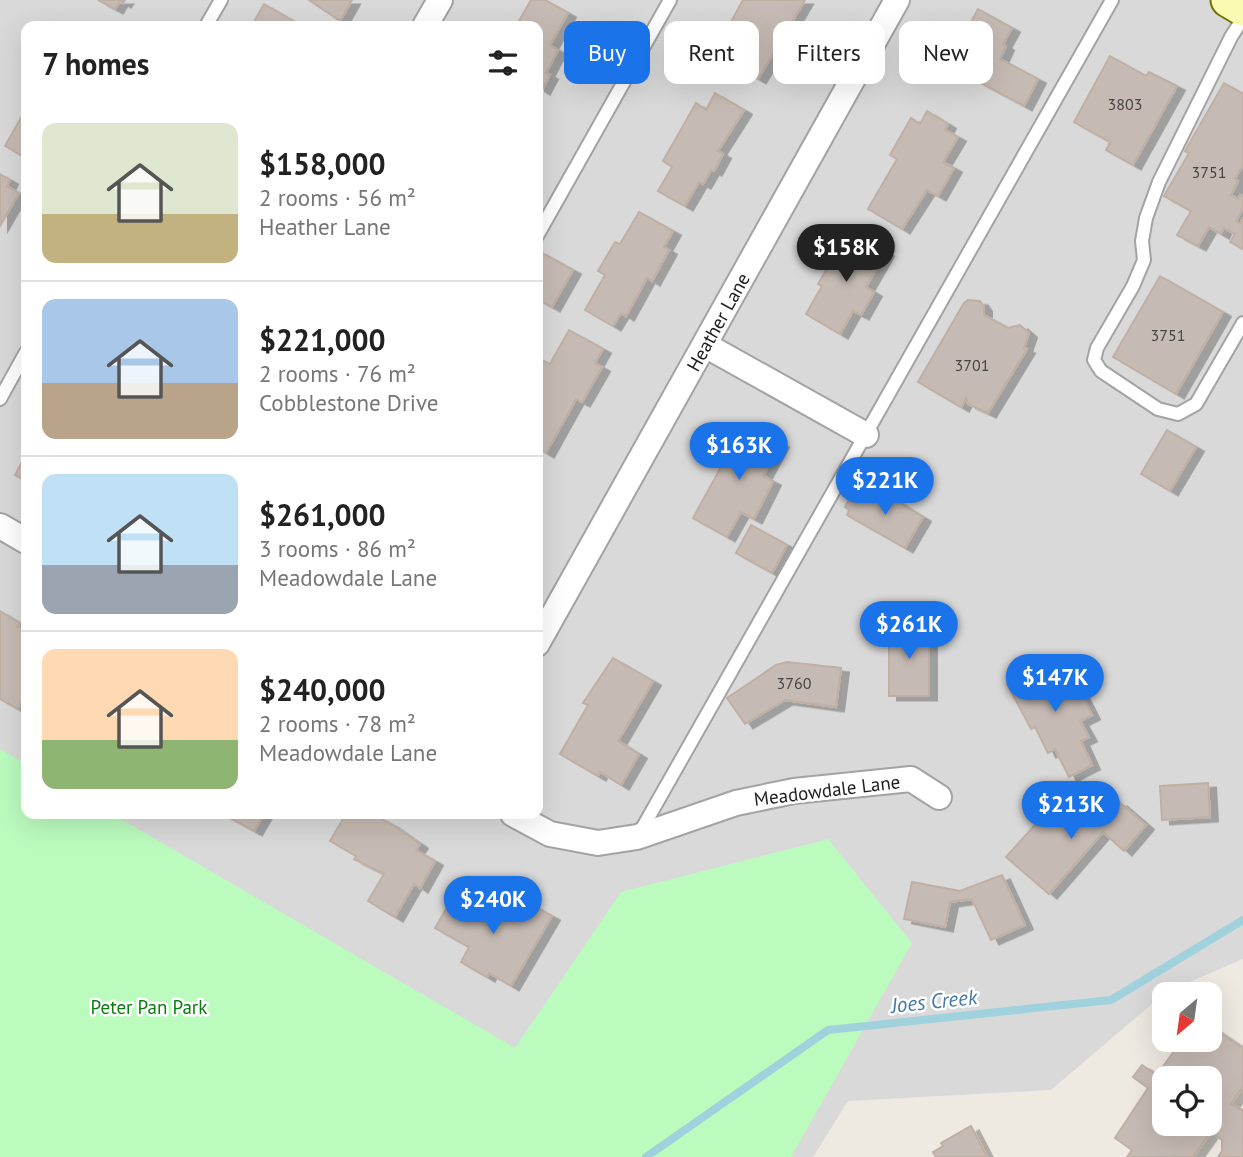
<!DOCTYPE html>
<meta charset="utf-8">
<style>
body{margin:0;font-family:"PT Sans",sans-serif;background:#f2f2f2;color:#222;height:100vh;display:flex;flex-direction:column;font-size:26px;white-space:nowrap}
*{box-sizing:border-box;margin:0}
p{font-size:23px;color:#767676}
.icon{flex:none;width:38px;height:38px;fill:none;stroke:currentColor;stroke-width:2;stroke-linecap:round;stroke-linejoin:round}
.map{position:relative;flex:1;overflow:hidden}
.details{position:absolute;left:21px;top:21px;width:522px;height:798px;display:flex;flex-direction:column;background:#fff;border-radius:14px;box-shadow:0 7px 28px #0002}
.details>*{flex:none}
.hud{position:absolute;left:564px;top:21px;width:574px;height:63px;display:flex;gap:14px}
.needle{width:46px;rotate:209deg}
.controls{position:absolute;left:1152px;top:982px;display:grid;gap:14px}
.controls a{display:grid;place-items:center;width:70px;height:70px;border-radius:14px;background:#fff;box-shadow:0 7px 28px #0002;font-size:35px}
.price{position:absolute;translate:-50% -60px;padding:0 16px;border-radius:24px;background:#1a73e8;color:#fff;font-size:23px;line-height:46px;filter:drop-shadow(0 2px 4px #0008)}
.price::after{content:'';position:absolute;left:50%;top:42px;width:21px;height:16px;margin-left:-10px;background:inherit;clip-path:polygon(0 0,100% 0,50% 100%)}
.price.current{background:#222;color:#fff}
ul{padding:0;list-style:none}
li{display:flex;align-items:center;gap:21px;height:175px;padding:0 21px}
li+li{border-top:2px solid #e0e0e0}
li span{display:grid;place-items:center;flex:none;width:196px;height:140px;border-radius:14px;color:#555}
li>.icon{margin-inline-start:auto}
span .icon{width:84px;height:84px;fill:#fffc;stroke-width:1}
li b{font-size:30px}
h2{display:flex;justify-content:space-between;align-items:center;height:84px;padding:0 21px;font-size:30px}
.pill{padding:0 24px;border-radius:14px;background:#fff;box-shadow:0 7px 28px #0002;font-size:24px;line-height:63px}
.pill.current{background:#1a73e8;color:#fff}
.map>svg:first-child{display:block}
</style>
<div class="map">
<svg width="1243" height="1157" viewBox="0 0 1243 1157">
<defs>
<filter id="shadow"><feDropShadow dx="8" dy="4.5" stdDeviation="0" flood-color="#0004"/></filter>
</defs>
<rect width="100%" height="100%" fill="#eee9e1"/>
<path fill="#dad9d9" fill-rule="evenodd" d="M0,0H1243V959L1166,992L1051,1090L848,1101L813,1157H0ZM26,26H537V814H26Z"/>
<path fill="#bbfbbe" d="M0,749L26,764V814H112L515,1048L621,892L828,839L912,943L791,1157H0Z"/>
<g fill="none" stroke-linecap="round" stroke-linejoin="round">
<path stroke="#a0d2de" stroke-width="8" d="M646,1157L828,1030L1111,1000L1243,920"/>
</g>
<g fill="#c6bbb4" stroke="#c0afa3" stroke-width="2" fill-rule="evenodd" filter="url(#shadow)">
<path d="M98,0H125L123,3L120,1L115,9Z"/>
<path d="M309,0H352L340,21Z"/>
<path d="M531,0H545L568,13L550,45L558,50L546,73L550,75L542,90L537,87V26H516Z"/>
<path d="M743,0H805L758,79L731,63L734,56L717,47Z"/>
<path d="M264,4L302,26H255L252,25Z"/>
<path d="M978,9L1012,28L1003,44L1006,46L1000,59L1038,79L1024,106L948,65Z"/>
<path d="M1110,56L1146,76L1149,72L1177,86L1133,165L1106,150L1110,142L1074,122Z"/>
<path d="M1224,83L1243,94V165L1235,179L1238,181L1231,195L1238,199L1240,195L1243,197V208L1236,221L1240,224L1243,218V249L1230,242L1235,234L1224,228L1221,234L1209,227L1198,246L1177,235L1191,211L1164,196L1189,153L1185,151Z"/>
<path d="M715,93L744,110L718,151L723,154L714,171L711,170L703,184L699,182L685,206L658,191L672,167L663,161L696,103L706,110Z"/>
<path d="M26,109V158L5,146Z"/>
<path d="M927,111L948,124L945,130L958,137L943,162L954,168L938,196L927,190L902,229L868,209L897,159L890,155L911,118L920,124Z"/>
<path d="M0,174L10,180L7,186L19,193L0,226Z"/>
<path d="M639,212L673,231L664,247L669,250L652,281L647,278L626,316L621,313L613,326L585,310L605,275L598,271L615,242L620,244Z"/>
<path d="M863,238L886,252L866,287L874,292L861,315L853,311L840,334L806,314L822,286L818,284L844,239L858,247Z"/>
<path d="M539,251L573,270L552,307L537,299V254Z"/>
<path d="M1160,276L1223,312L1176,394L1113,357Z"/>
<path d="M968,300L980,301L984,307V315L1008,328L1020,325L1029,333L1024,348L1027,349L988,413L968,404L966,398L961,407L918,382L964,303Z"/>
<path d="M569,330L603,349L595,363L602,367L582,402L576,399L546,453L537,448V369L542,360L550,364Z"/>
<path d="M747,424L781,443L763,476L773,481L754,519L741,512L727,537L693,518L721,467L715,464L721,453L728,458Z"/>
<path d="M1167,430L1196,447L1170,491L1141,474Z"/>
<path d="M26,454V481L15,475Z"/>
<path d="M871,490L882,496L886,494L923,517L905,548L847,515L849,510L845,507L851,496L856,498L858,495L864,498Z"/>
<path d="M751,525L787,545L772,573L736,553Z"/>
<path d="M0,611L20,623L17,627L25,631L26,630V696L18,709L0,699Z"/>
<rect x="889" y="627" width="40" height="69"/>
<path d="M613,658L653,681L618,741L639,754L621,785L600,772L598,776L560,754L588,705L583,703Z"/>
<path d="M787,662L841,668L836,707L785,700L745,724L727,698L776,665Z"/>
<path d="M1065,662L1092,715L1080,721L1089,737L1081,741L1092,765L1069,777L1055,749L1048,753L1035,727L1031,729L1007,684L1040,668L1043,673Z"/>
<path d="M1208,783L1210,817L1162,820L1160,786Z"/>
<path d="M1099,800L1111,811L1119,802L1146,825L1124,851L1103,832L1049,894L1006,857L1042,817L1050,824L1070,801L1085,813Z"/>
<path d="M223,814H264L254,831Z"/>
<path d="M346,814H371L390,823L420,844L416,850L435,861L420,888L414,884L395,917L368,901L384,874L354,859L356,856L330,841Z"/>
<path d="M1002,875L1025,925L991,940L972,899L950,902L945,927L904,919L912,882L960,891Z"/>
<path d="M457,890L513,922L525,901L552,916L511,986L489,973L487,977L461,962L469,947L435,928Z"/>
<path d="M1209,1025L1243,1048V1086L1231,1104L1242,1110L1243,1109V1157H1218L1222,1151V1140L1211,1132L1193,1157H1127L1132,1150L1115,1138L1148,1088L1133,1077L1142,1065L1157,1075L1182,1040H1209ZM1164,1078H1209V1124H1164Z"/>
<path d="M971,1126L987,1157H936L933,1152L943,1146L941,1143Z"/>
</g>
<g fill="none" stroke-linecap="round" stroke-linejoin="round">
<defs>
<g id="lane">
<path d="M1243,18L1231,37L1159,182L1146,218L1142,241L1144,260L1133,286L1097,348L1094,360L1101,371L1158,409L1178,414L1196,404L1243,323"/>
<path d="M206,26L221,0"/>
<path d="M537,236L670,0"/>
<path d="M0,399L26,352"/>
<path d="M639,834L1112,0"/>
</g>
<g id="street">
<path d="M425,26L440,0"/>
<path d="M705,345L866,435"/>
<path d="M0,526L26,541"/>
<path d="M537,644L897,0"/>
<path d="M513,814L550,834L598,843L637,837L736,803L794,791L911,779L939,797"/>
</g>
<path id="secondary" d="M1228,0L1243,9"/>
</defs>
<use href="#lane" stroke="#a3a3a3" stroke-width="16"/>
<use href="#street" stroke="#a3a3a3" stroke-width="28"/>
<use href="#secondary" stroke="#6d7501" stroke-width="37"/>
<use href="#lane" stroke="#fff" stroke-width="12"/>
<use href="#street" stroke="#fff" stroke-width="24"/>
<use href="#secondary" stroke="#fafbb2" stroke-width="33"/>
</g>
<g text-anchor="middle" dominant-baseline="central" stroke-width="5" stroke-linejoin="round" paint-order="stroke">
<g font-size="16" fill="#464442">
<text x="1125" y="104">3803</text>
<text x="1209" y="172">3751</text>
<text x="1168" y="335">3751</text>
<text x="972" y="365">3701</text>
<text x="794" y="683">3760</text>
</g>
<g font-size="19" fill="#1c1c1c" stroke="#fff">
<text transform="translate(718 322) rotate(-61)">Heather Lane</text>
<text transform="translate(827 790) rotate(-7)">Meadowdale Lane</text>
</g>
<g font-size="19" fill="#087c0d" stroke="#fff">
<text x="149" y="1007">Peter Pan Park</text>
</g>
<g font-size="21" font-style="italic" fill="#4379a6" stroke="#fff">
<text transform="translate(934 1001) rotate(-6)">Joes Creek</text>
</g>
</g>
</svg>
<div class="controls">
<a><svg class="needle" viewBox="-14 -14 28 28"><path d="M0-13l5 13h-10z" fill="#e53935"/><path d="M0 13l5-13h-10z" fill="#767676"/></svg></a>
<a><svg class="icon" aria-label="locate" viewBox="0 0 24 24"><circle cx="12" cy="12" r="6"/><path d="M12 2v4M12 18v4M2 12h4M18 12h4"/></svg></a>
</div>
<b class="price current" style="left:846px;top:284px">$158K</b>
<b class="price" style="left:739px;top:482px">$163K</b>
<b class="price" style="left:885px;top:517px">$221K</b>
<b class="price" style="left:909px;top:661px">$261K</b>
<b class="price" style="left:1055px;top:714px">$147K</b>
<b class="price" style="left:1071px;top:841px">$213K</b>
<b class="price" style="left:493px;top:936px">$240K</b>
<div class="hud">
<a class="pill current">Buy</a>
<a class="pill">Rent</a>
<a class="pill">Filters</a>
<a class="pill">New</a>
</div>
<section class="details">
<h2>7 homes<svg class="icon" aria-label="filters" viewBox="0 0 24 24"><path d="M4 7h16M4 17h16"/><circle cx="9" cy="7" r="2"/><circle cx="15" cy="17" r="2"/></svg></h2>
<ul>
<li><span style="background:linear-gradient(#dfe7d0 65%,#c2b280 0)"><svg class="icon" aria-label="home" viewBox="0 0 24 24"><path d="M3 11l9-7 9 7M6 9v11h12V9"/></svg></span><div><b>$158,000</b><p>2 rooms · 56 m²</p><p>Heather Lane</p></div></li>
<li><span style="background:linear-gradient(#a9c7e8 60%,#b9a48a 0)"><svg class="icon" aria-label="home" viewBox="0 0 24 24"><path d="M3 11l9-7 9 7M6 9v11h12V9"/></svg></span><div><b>$221,000</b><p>2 rooms · 76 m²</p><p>Cobblestone Drive</p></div></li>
<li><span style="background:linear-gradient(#bfe0f5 65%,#9aa5b1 0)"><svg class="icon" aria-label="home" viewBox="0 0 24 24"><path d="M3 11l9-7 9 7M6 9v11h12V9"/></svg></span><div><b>$261,000</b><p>3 rooms · 86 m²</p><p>Meadowdale Lane</p></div></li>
<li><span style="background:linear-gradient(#ffd9b3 65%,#8fb573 0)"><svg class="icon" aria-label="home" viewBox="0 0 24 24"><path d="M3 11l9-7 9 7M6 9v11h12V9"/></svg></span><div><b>$240,000</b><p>2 rooms · 78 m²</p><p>Meadowdale Lane</p></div></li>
</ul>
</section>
</div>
